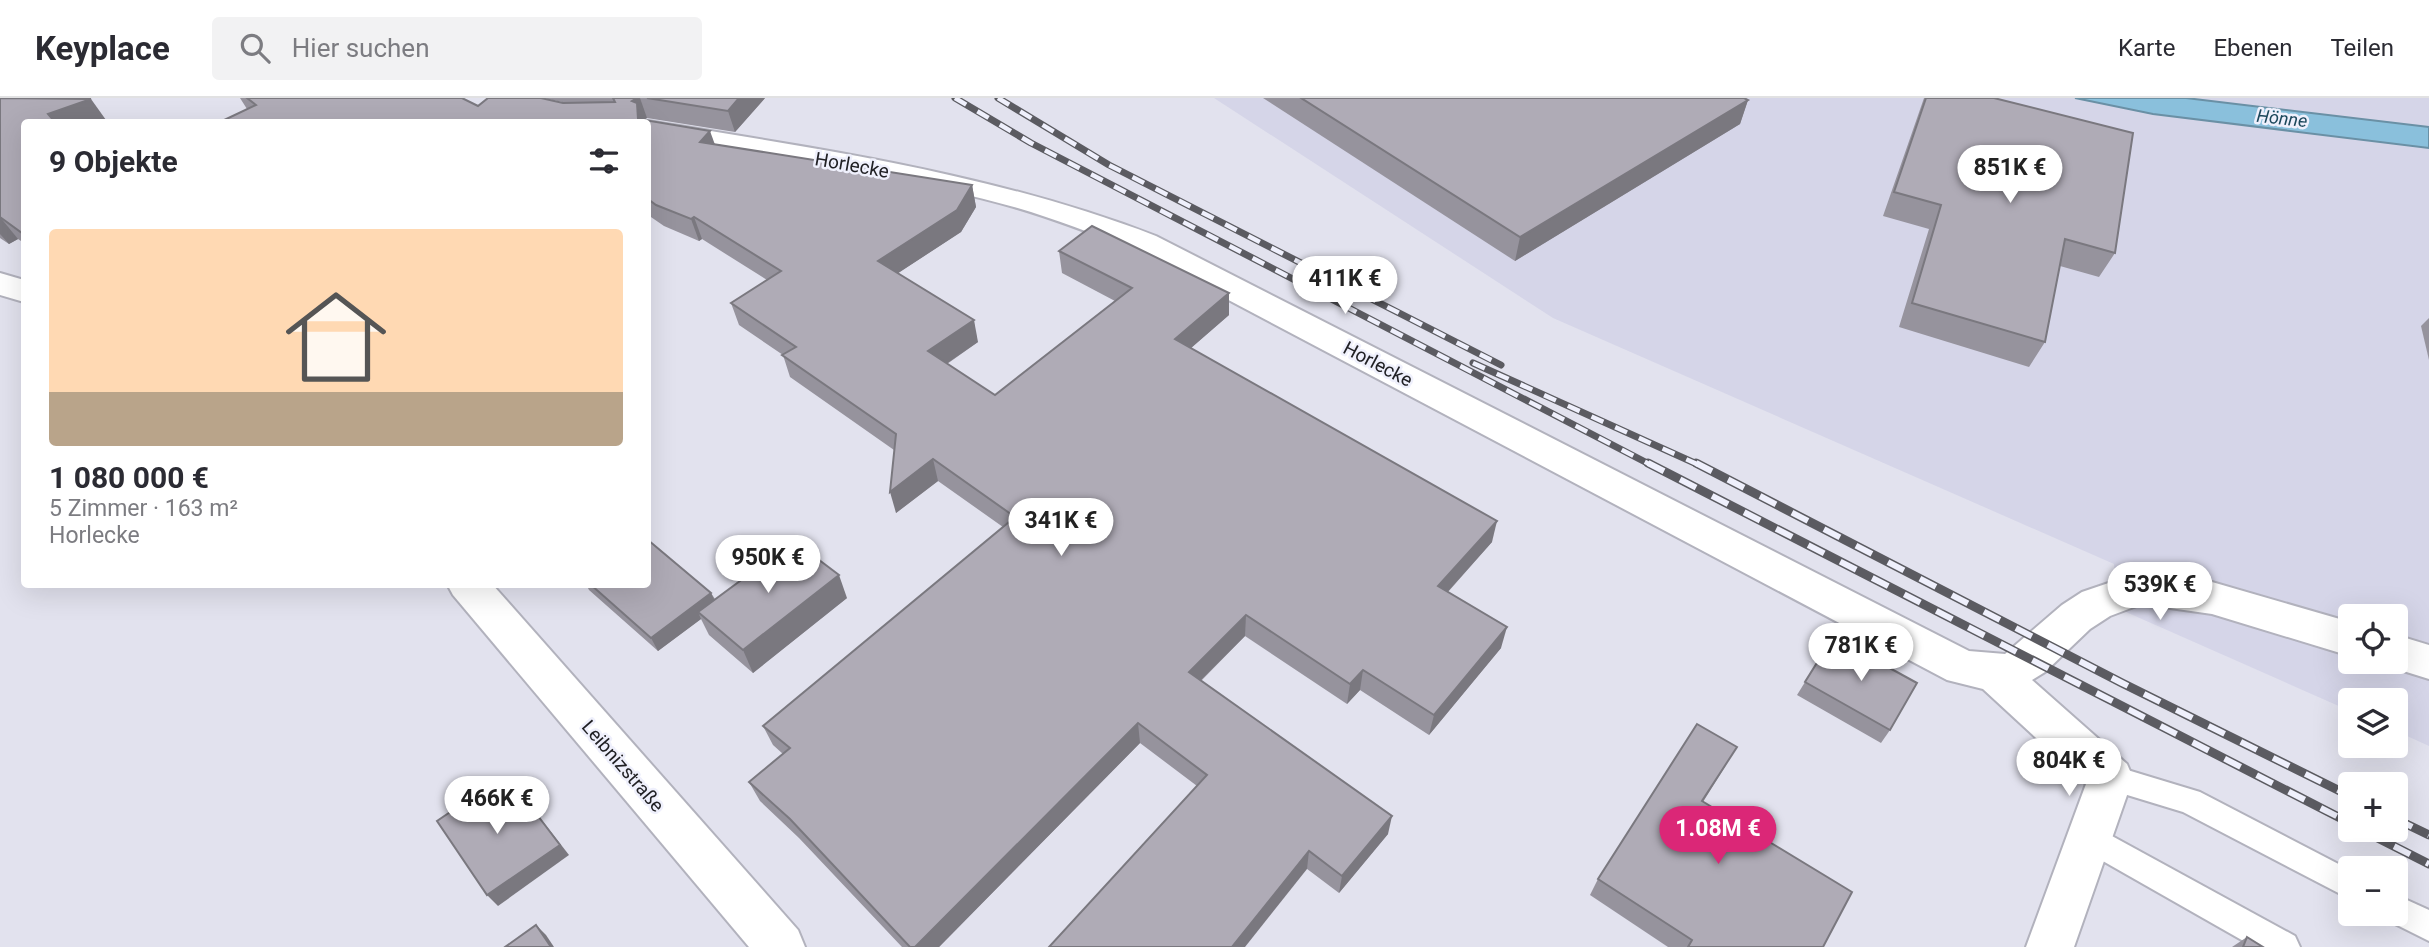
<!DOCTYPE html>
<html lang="de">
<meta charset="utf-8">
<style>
body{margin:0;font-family:Roboto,sans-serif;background:#f2f2f3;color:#2b2b33;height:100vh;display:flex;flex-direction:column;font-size:26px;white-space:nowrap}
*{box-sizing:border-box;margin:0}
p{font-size:23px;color:#7c7c81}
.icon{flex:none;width:38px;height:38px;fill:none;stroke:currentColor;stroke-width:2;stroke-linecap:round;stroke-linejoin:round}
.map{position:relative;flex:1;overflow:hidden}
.sheet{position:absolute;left:21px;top:21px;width:630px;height:469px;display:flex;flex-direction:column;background:#fff;border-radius:7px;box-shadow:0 7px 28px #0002}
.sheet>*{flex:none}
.controls{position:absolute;left:2338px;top:506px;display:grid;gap:14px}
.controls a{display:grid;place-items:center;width:70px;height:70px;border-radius:7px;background:#fff;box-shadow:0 7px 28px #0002;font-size:35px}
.price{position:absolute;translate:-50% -60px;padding:0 16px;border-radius:24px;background:#fff;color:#222;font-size:23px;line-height:46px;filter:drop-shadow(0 2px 4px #0008)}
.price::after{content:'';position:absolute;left:50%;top:42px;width:21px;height:16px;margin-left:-10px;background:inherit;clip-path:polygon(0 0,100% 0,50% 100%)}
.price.selected{background:#db2777;color:#fff}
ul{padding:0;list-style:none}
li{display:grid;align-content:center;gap:14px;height:371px;padding:0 28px}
li span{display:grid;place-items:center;height:217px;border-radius:7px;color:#555}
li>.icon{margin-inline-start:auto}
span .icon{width:126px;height:126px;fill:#fffc;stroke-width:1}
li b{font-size:30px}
h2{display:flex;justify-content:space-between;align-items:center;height:84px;padding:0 28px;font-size:30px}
header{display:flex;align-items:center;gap:42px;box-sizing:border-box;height:98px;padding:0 35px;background:#fff;border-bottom:2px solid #e1e1e2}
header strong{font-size:33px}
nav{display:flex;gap:38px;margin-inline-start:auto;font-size:24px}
.search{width:490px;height:63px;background:#f2f2f3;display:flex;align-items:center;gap:18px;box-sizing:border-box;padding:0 24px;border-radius:7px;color:#7c7c81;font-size:26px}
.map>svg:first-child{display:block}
</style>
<header>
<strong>Keyplace</strong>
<div class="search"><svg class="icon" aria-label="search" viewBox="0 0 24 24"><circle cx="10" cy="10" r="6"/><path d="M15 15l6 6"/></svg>Hier suchen</div>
<nav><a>Karte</a><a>Ebenen</a><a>Teilen</a></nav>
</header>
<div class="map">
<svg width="2429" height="849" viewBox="0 0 2429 849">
<rect width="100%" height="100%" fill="#e2e2ee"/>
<path fill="#d5d5e8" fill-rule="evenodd" d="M1214,0H2429V648L2396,633V602H2350V613L2117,510L2114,466L1553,220ZM2350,518H2396V564H2350Z"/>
<path fill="#8ac0dc" stroke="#6a90a5" stroke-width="2" d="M2075,0H2186L2429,29V50L2153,16Z"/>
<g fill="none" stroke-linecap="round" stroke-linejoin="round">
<defs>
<g id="service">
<path d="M2111,667L2200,694L2350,772V801L2183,714L2101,689L2097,680L2101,671Z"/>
<path d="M2090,726L2295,838L2300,849H2254L2080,750L2075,740L2080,730Z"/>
<path d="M2396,797L2429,812V843L2385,821L2383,816H2396Z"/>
</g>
<g id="minor">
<path d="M648,23C821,51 992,75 1156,138L1969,553L2005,556L2062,507L2082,494L2141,474L2212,484L2350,524V558L2212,516L2142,506L2110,518L2090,531L2045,574L2032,582L2127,666L2133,680L2074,849H2026L2086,686L1983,591L1947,582L1134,152C1094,136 1055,121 1014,109C894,75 770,61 648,41V24H643Z"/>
<path d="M0,175L24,182V204L0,197Z"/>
<path d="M447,486H492L798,832L805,849H749L453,497Z"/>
<path d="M2396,537L2429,547V581L2381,566L2380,564H2396Z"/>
</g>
</defs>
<use href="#service" stroke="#b2b2bd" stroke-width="4"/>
<use href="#minor" stroke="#b2b2bd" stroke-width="4"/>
<use href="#service" fill="#fff" fill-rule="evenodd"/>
<use href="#minor" fill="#fff" fill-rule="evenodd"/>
<defs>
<g id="rail-far1">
<path d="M955,0L1031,45L1651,367"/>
<path d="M998,0L1109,67L1501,267"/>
<path d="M1473,265L1699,367"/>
</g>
<g id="rail">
<path d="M1648,365L2350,725"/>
<path d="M1696,365L2122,585L2350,698"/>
<path d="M2396,721L2429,737"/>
<path d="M2362,732L2429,766"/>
</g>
</defs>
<use href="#rail-far1" stroke="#5b5b61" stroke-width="7"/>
<use href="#rail" stroke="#5b5b61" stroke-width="9"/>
<use href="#rail-far1" stroke="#eff0fc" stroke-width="4.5" stroke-dasharray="13" stroke-linecap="butt"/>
<use href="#rail" stroke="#eff0fc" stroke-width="6" stroke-dasharray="18" stroke-linecap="butt"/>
</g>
<g fill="#96939d">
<path d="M0,0L106,22L100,24H24V145L18,141L9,146L0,140Z"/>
<path d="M240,0H462L478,8L567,5L543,0H765L735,34L647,20L644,22L715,46L972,87L976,109L961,134L898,175L978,244L947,266L995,297L1115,203L1062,175L1059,153L1229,217L1191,250L1492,444L1448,494L1501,550L1429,637L1360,592L1347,606L1245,538L1201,583L1388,736L1339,795L1140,645L939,849H902L799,740L760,703L749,684L783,656L773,647L763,628L1003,429L938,383L896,415L894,352L790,279L783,257L739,227L731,205L767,182L702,141L699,143L664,128L648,117V24L247,11Z"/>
<path d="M1263,0H1744L1748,2L1740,26L1515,163Z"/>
<path d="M1924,0H1994L2115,155L2099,179L2060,168L2045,244L2029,269L1899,229L1929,131L1883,118Z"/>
<path d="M2429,220V262L2421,228Z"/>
<path d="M586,486H648L711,495L715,501L847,500L753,575L709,537L701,521L658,553L589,492Z"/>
<path d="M1833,539L1890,632L1881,645L1797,597Z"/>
<path d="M1726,667L1703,704L1823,849H1668L1590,797L1598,781Z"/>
<path d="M2247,839L2263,849H2232Z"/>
</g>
<g fill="#7a787f">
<path d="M637,0H640L647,20L639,24L632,3Z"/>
<path d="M739,0H765L735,34L728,13Z"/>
<path d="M91,1L106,22L100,24H55L48,16Z"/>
<path d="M1748,2L1740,26L1515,163L1520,139Z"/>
<path d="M710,33L718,55L700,44Z"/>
<path d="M972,87L976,109L961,134L883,185L878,163Z"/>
<path d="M0,119L18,141L9,146L0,136Z"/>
<path d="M694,119L702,141L699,143L691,121Z"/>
<path d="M1229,195V217L1176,263L1175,241Z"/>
<path d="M974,222L978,244L933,275L928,253Z"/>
<path d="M933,361L938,383L896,415L890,394Z"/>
<path d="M1497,423L1492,444L1434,509L1438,488Z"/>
<path d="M839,477L847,500L753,575L743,552Z"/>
<path d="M711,495L718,509L698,514L701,521L658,553L651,540Z"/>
<path d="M1246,517L1245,538L1189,594V574Z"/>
<path d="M1507,529L1501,550L1429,637L1434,617Z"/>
<path d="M1363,572L1360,592L1347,606L1350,586Z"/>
<path d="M1138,625L1140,645L939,849H915Z"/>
<path d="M519,693L569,757L498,808L487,797Z"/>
<path d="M1392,718L1388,736L1339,795L1342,778Z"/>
<path d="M1309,753L1307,771L1245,849H1232Z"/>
<path d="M536,827L546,837L554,849H551Z"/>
</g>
<g fill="#afabb6" stroke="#7a787f" stroke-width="2">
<path d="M0,0L91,1L48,16L55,24H24V134L22,135L0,119Z"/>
<path d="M247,0H462L478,8L488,0H541L563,5L615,4L613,0H637L632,3L637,5L638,21L710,33L700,44L972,87L957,112L878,163L974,222L928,253L995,297L1132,190L1059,153L1092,128L1229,195L1175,241L1497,423L1438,488L1507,529L1434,617L1363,572L1350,586L1246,517L1189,574L1392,718L1342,778L1309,753L1232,849H1049L1207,677L1138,625L915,849H910L790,721L749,684L790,650L763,628L1015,419L933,361L890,394L896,336L782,257L796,249L731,205L781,173L694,119L691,121L656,107L648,101V24H220L256,7Z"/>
<path d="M647,0H739L728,13Z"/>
<path d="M1301,0H1744L1748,2L1520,139Z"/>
<path d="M1926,0H1994L2133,35L2115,155L2065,141L2045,244L1912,205L1941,107L1894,94Z"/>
<path d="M648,442L711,495L651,540L590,486H648Z"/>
<path d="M794,443L839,477L743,552L698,514Z"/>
<path d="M1833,539L1917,585L1890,632L1805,584Z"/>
<path d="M1697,626L1737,649L1702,703L1852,794L1823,849H1688L1692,842L1598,781Z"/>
<path d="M496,683L508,700L519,693L560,747L487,797L437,723Z"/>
<path d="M536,827L551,849H505Z"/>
<path d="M2247,839L2263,849H2243Z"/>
</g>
<g text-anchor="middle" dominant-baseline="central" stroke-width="5" stroke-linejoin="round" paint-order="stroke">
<g font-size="18" font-style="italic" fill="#1c485c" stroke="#eff0fc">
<text transform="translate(2282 20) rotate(6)">Hönne</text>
</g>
<g font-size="19" fill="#212125" stroke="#eff0fc">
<text transform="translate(852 67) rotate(10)">Horlecke</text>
<text transform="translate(1378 266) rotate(28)">Horlecke</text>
<text transform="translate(623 668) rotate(49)">Leibnizstraße</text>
</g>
</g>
</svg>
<div class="controls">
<a><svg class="icon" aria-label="locate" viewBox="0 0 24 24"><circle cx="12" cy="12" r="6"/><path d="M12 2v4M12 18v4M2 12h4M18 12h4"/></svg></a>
<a><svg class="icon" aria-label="layers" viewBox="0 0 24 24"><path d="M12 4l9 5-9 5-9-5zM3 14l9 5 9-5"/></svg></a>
<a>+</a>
<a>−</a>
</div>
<b class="price" style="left:2010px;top:107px">851K €</b>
<b class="price" style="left:1345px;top:218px">411K €</b>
<b class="price" style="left:1061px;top:460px">341K €</b>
<b class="price" style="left:768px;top:497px">950K €</b>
<b class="price" style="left:2160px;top:524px">539K €</b>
<b class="price" style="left:1861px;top:585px">781K €</b>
<b class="price" style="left:2069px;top:700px">804K €</b>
<b class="price" style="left:497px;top:738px">466K €</b>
<b class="price selected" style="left:1718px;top:768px">1.08M €</b>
<section class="sheet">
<h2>9 Objekte<svg class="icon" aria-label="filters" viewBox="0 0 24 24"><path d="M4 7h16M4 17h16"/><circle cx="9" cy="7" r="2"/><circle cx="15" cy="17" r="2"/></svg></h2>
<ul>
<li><span style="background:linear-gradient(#ffd9b3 75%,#b9a48a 0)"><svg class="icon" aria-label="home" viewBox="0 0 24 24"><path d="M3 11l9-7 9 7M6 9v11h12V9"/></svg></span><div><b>1 080 000 €</b><p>5 Zimmer · 163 m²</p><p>Horlecke</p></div></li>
</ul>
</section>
</div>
